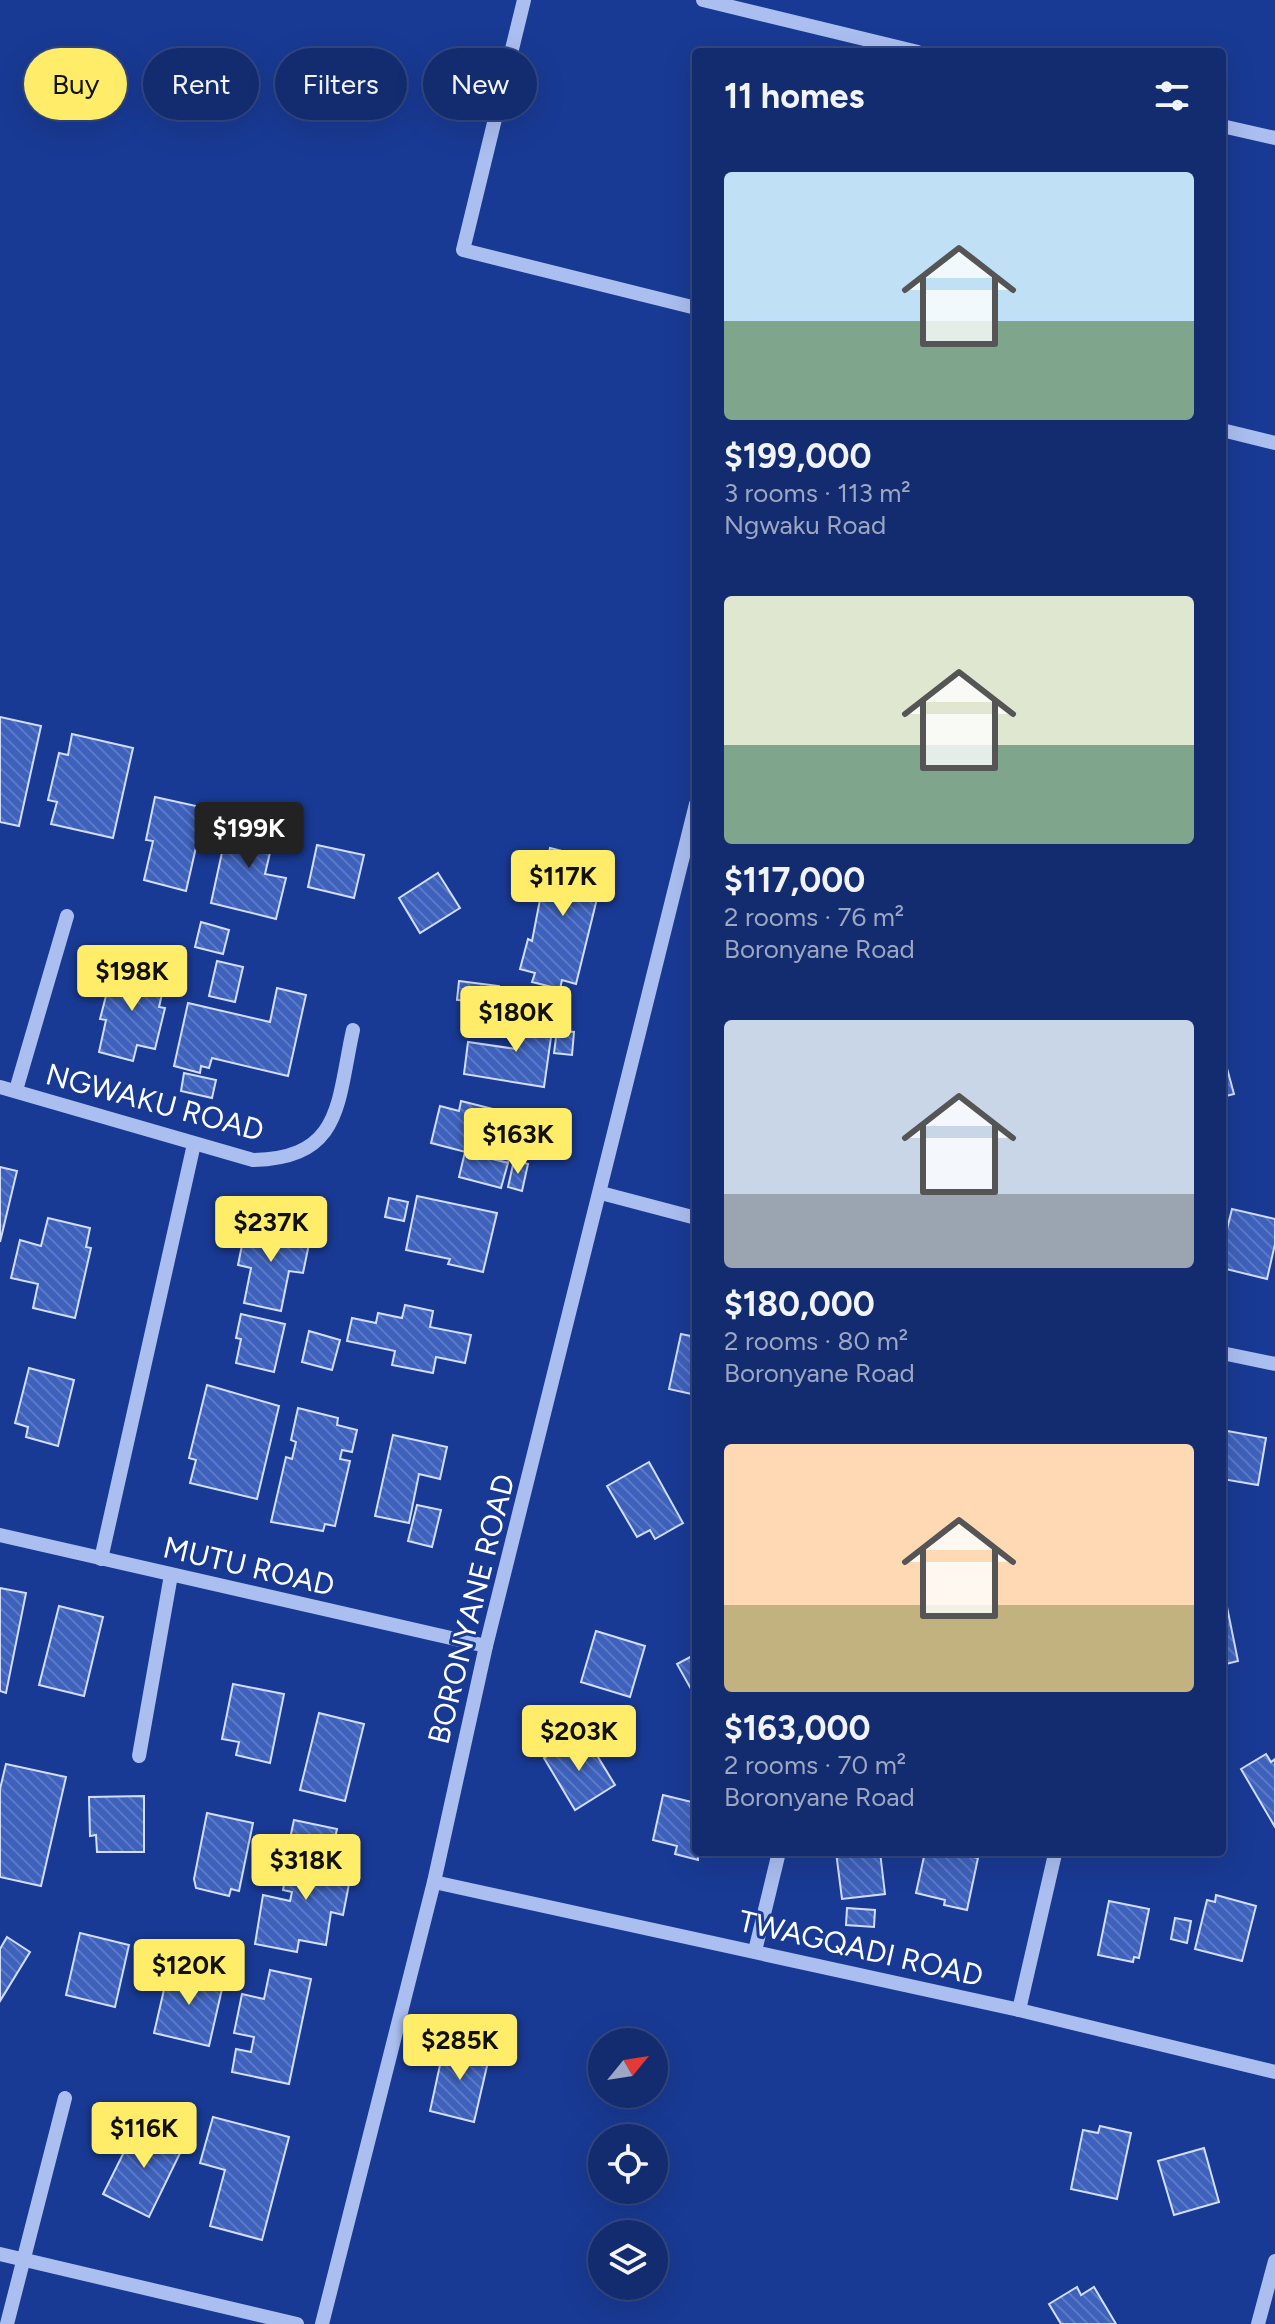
<!DOCTYPE html>
<meta charset="utf-8">
<style>
body{margin:0;font-family:Figtree,sans-serif;background:#1c3474;color:#f1f3f6;height:100vh;display:flex;flex-direction:column;font-size:30px;white-space:nowrap}
*{box-sizing:border-box;margin:0}
p{font-size:26px;color:#9da7c3}
.icon{flex:none;width:44px;height:44px;fill:none;stroke:currentColor;stroke-width:2;stroke-linecap:round;stroke-linejoin:round}
.map{position:relative;flex:1;overflow:hidden}
.panel{position:absolute;left:692px;top:48px;width:534px;height:1808px;display:flex;flex-direction:column;background:#132c6f;border-radius:8px;box-shadow:0 8px 32px #0002,0 0 0 2px #324882}
.panel>*{flex:none}
.top-card{position:absolute;left:24px;top:48px;width:548px;height:72px;display:flex;gap:16px}
.needle{width:52px;rotate:60deg}
.buttons{position:absolute;left:588px;top:2028px;display:grid;gap:16px}
.buttons a{display:grid;place-items:center;width:80px;height:80px;border-radius:50%;background:#132c6f;box-shadow:0 8px 32px #0002,0 0 0 2px #324882;font-size:40px}
.price{position:absolute;translate:-50% -68px;padding:0 18px;border-radius:8px;background:#ffed69;color:#111;font-size:26px;line-height:52px;filter:drop-shadow(0 2px 4px #0008)}
.price::after{content:'';position:absolute;left:50%;top:48px;width:24px;height:18px;margin-left:-12px;background:inherit;clip-path:polygon(0 0,100% 0,50% 100%)}
.price.selected{background:#222;color:#fff}
ul{padding:0;list-style:none}
li{display:grid;align-content:center;gap:16px;height:424px;padding:0 32px}
li span{display:grid;place-items:center;height:248px;border-radius:8px;color:#555}
li>.icon{margin-inline-start:auto}
span .icon{width:144px;height:144px;fill:#fffc;stroke-width:1}
li b{font-size:34px}
h2{display:flex;justify-content:space-between;align-items:center;height:96px;padding:0 32px;font-size:34px}
.chip{padding:0 28px;border-radius:36px;background:#132c6f;box-shadow:0 8px 32px #0002,0 0 0 2px #324882;font-size:28px;line-height:72px}
.chip.selected{background:#ffed69;color:#111}
.map>svg:first-child{display:block}
</style>
<div class="map">
<svg width="1275" height="2324" viewBox="0 0 1275 2324">
<defs>
<pattern id="building-back-hatch" width="6" height="6" patternUnits="userSpaceOnUse" patternTransform="scale(2)"><rect width="6" height="6" fill="#3e61bb"/><path d="M-1 5l2 2M0 0l6 6M5-1l2 2" fill="none" stroke="#5b79c5"/></pattern>
</defs>
<rect width="100%" height="100%" fill="#193a94"/>
<g fill="url(#building-back-hatch)" stroke="#d1ddfb" stroke-width="2">
<path d="M0,717L41,726L19,826L0,822Z"/>
<path d="M72,734L133,748L113,838L51,824L57,802L48,800L59,753L68,755Z"/>
<path d="M155,797L205,808L186,891L144,880L153,841L146,840Z"/>
<path d="M245,816L277,823L265,874L286,878L276,919L211,903L228,825L243,828Z"/>
<path d="M317,845L364,855L354,898L308,887Z"/>
<path d="M550,848L606,862L576,984L562,980L560,989L532,982L535,973L520,969L528,939L532,941Z"/>
<path d="M438,873L460,908L420,933L399,898Z"/>
<path d="M201,922L229,930L223,954L195,947Z"/>
<path d="M217,961L243,967L235,1002L209,996Z"/>
<path d="M120,966L166,977L159,1007L165,1008L155,1049L137,1045L133,1061L99,1052L106,1020L100,1019L107,992L113,994Z"/>
<path d="M459,981L499,986L497,1005L457,1000Z"/>
<path d="M277,988L306,995L288,1076L212,1058L209,1068L201,1066L200,1073L174,1066L188,1003L270,1022Z"/>
<path d="M522,1011L554,1016L544,1087L464,1074L468,1042L516,1049Z"/>
<path d="M557,1030L574,1032L572,1055L554,1053Z"/>
<path d="M1222,1050L1234,1094L1222,1097Z"/>
<path d="M184,1073L216,1080L212,1098L181,1091Z"/>
<path d="M461,1101L513,1114L508,1137L513,1139L508,1163L431,1143L440,1106L459,1111Z"/>
<path d="M465,1152L508,1163L501,1188L459,1177Z"/>
<path d="M514,1160L528,1164L522,1191L508,1187Z"/>
<path d="M0,1167L17,1171L0,1242Z"/>
<path d="M417,1196L497,1213L483,1272L448,1264L450,1259L406,1250Z"/>
<path d="M389,1198L408,1202L404,1221L385,1217Z"/>
<path d="M1232,1209L1275,1219V1244L1267,1279L1222,1268V1249Z"/>
<path d="M48,1218L90,1228L86,1247L91,1248L75,1318L33,1308L38,1284L11,1278L20,1240L41,1246Z"/>
<path d="M246,1225L310,1239L303,1273L289,1271L281,1311L244,1303L251,1268L238,1265Z"/>
<path d="M405,1305L433,1311L430,1327L471,1335L465,1363L436,1357L433,1373L392,1365L395,1351L347,1341L352,1318L376,1323L378,1313L402,1318Z"/>
<path d="M241,1314L285,1324L274,1372L236,1363L241,1339L236,1338Z"/>
<path d="M309,1331L340,1340L332,1370L302,1362Z"/>
<path d="M681,1334L696,1337V1395L669,1389Z"/>
<path d="M29,1368L74,1380L58,1446L26,1437L28,1427L15,1423Z"/>
<path d="M207,1385L279,1406L257,1499L190,1483L196,1460L189,1458Z"/>
<path d="M298,1408L338,1418L337,1425L357,1430L352,1452L342,1450L340,1459L350,1461L335,1526L325,1524L323,1531L271,1522L286,1457L292,1459L296,1442L291,1440Z"/>
<path d="M1222,1430L1266,1438L1258,1485L1222,1479Z"/>
<path d="M393,1435L447,1447L440,1479L419,1474L409,1523L375,1516Z"/>
<path d="M649,1462L683,1523L655,1539L650,1530L637,1537L607,1486Z"/>
<path d="M417,1505L441,1510L432,1547L408,1541Z"/>
<path d="M0,1588L26,1593L6,1693L0,1691Z"/>
<path d="M1222,1597H1225L1238,1661L1222,1665Z"/>
<path d="M59,1606L103,1617L84,1696L39,1685Z"/>
<path d="M596,1631L645,1646L630,1697L581,1682Z"/>
<path d="M696,1654V1698L677,1664Z"/>
<path d="M233,1684L284,1694L270,1763L236,1755L239,1742L222,1739Z"/>
<path d="M319,1713L364,1724L345,1801L300,1790Z"/>
<path d="M587,1739L615,1785L575,1810L544,1758L572,1741L576,1746Z"/>
<path d="M1266,1754L1271,1762L1275,1759V1827L1241,1769Z"/>
<path d="M6,1764L66,1777L41,1886L0,1877V1789Z"/>
<path d="M663,1795L696,1803L698,1860L675,1854L677,1846L653,1840Z"/>
<path d="M144,1796V1852H97L96,1835L90,1836L89,1797Z"/>
<path d="M207,1813L253,1823L239,1891L231,1889L229,1896L196,1888L194,1879Z"/>
<path d="M294,1820L337,1829L332,1852L289,1843Z"/>
<path d="M303,1849L354,1858L343,1915L331,1912L326,1945L299,1940L297,1952L255,1944L263,1895L290,1901L292,1892L283,1890L289,1859L301,1861Z"/>
<path d="M836,1852H880L885,1894L842,1899Z"/>
<path d="M925,1852H949L978,1858L967,1910L944,1905L945,1900L916,1893Z"/>
<path d="M1216,1895L1256,1906L1242,1961L1195,1949L1207,1900L1215,1902Z"/>
<path d="M1109,1901L1149,1909L1139,1958L1134,1957L1133,1962L1098,1955Z"/>
<path d="M847,1908L875,1910L874,1927L846,1925Z"/>
<path d="M1175,1918L1191,1921L1187,1943L1171,1939Z"/>
<path d="M80,1933L129,1945L115,2007L66,1995Z"/>
<path d="M7,1937L30,1952L0,2001V1949Z"/>
<path d="M169,1968L224,1980L209,2046L154,2033Z"/>
<path d="M270,1970L311,1979L289,2084L232,2072L236,2049L251,2052L254,2037L234,2033L242,1994L264,1999Z"/>
<path d="M445,2042L490,2053L474,2122L430,2111Z"/>
<path d="M213,2117L289,2137L262,2240L210,2226L225,2170L200,2163Z"/>
<path d="M139,2122L184,2145L149,2217L103,2194Z"/>
<path d="M1100,2126L1131,2133L1117,2199L1071,2189L1083,2130L1098,2133Z"/>
<path d="M1204,2148L1219,2202L1174,2215L1158,2161Z"/>
<path d="M1077,2287L1081,2295L1094,2287L1116,2324H1061L1049,2304Z"/>
</g>
<g fill="none" stroke-linecap="round" stroke-linejoin="round">
<g stroke="#aabef0" stroke-width="14">
<path d="M524,0L463,250L696,308"/>
<path d="M703,0L918,52"/>
<path d="M1222,126L1275,138"/>
<path d="M1222,430L1275,443"/>
<path d="M0,1087L253,1160C343,1158 337,1102 353,1030"/>
<path d="M16,1090L67,916"/>
<path d="M601,1193L696,1218"/>
<path d="M1222,1353L1275,1364"/>
<path d="M0,1535L486,1646"/>
<path d="M101,1559L194,1144"/>
<path d="M139,1756L171,1575"/>
<path d="M434,1882L1019,2010L1275,2072"/>
<path d="M755,1951L779,1852"/>
<path d="M1019,2010L1055,1854"/>
<path d="M0,2254L297,2324"/>
<path d="M7,2324L65,2098"/>
<path d="M322,2324L434,1882L486,1646L696,804"/>
<path d="M1258,2324L1275,2261"/>
</g>
</g>
<g text-anchor="middle" dominant-baseline="central" stroke-width="6" stroke-linejoin="round" paint-order="stroke">
<g font-size="30" fill="#fff" stroke="#193a94">
<text transform="translate(155 1102) rotate(15)">NGWAKU ROAD</text>
<text transform="translate(249 1566) rotate(13)">MUTU ROAD</text>
<text transform="translate(471 1609) rotate(-76)">BORONYANE ROAD</text>
<text transform="translate(861 1948) rotate(13)">TWAGQADI ROAD</text>
</g>
</g>
</svg>
<div class="buttons">
<a><svg class="needle" viewBox="-14 -14 28 28"><path d="M0-13l5 13h-10z" fill="#e53935"/><path d="M0 13l5-13h-10z" fill="#9da7c3"/></svg></a>
<a><svg class="icon" aria-label="locate" viewBox="0 0 24 24"><circle cx="12" cy="12" r="6"/><path d="M12 2v4M12 18v4M2 12h4M18 12h4"/></svg></a>
<a><svg class="icon" aria-label="layers" viewBox="0 0 24 24"><path d="M12 4l9 5-9 5-9-5zM3 14l9 5 9-5"/></svg></a>
</div>
<b class="price selected" style="left:249px;top:870px">$199K</b>
<b class="price" style="left:563px;top:918px">$117K</b>
<b class="price" style="left:132px;top:1013px">$198K</b>
<b class="price" style="left:516px;top:1054px">$180K</b>
<b class="price" style="left:518px;top:1176px">$163K</b>
<b class="price" style="left:271px;top:1264px">$237K</b>
<b class="price" style="left:579px;top:1773px">$203K</b>
<b class="price" style="left:306px;top:1902px">$318K</b>
<b class="price" style="left:189px;top:2007px">$120K</b>
<b class="price" style="left:460px;top:2082px">$285K</b>
<b class="price" style="left:144px;top:2170px">$116K</b>
<div class="top-card">
<a class="chip selected">Buy</a>
<a class="chip">Rent</a>
<a class="chip">Filters</a>
<a class="chip">New</a>
</div>
<section class="panel">
<h2>11 homes<svg class="icon" aria-label="filters" viewBox="0 0 24 24"><path d="M4 7h16M4 17h16"/><circle cx="9" cy="7" r="2"/><circle cx="15" cy="17" r="2"/></svg></h2>
<ul>
<li><span style="background:linear-gradient(#bfe0f5 60%,#7fa58c 0)"><svg class="icon" aria-label="home" viewBox="0 0 24 24"><path d="M3 11l9-7 9 7M6 9v11h12V9"/></svg></span><div><b>$199,000</b><p>3 rooms · 113 m²</p><p>Ngwaku Road</p></div></li>
<li><span style="background:linear-gradient(#dfe7d0 60%,#7fa58c 0)"><svg class="icon" aria-label="home" viewBox="0 0 24 24"><path d="M3 11l9-7 9 7M6 9v11h12V9"/></svg></span><div><b>$117,000</b><p>2 rooms · 76 m²</p><p>Boronyane Road</p></div></li>
<li><span style="background:linear-gradient(#c9d6e8 70%,#9aa5b1 0)"><svg class="icon" aria-label="home" viewBox="0 0 24 24"><path d="M3 11l9-7 9 7M6 9v11h12V9"/></svg></span><div><b>$180,000</b><p>2 rooms · 80 m²</p><p>Boronyane Road</p></div></li>
<li><span style="background:linear-gradient(#ffd9b3 65%,#c2b280 0)"><svg class="icon" aria-label="home" viewBox="0 0 24 24"><path d="M3 11l9-7 9 7M6 9v11h12V9"/></svg></span><div><b>$163,000</b><p>2 rooms · 70 m²</p><p>Boronyane Road</p></div></li>
</ul>
</section>
</div>
